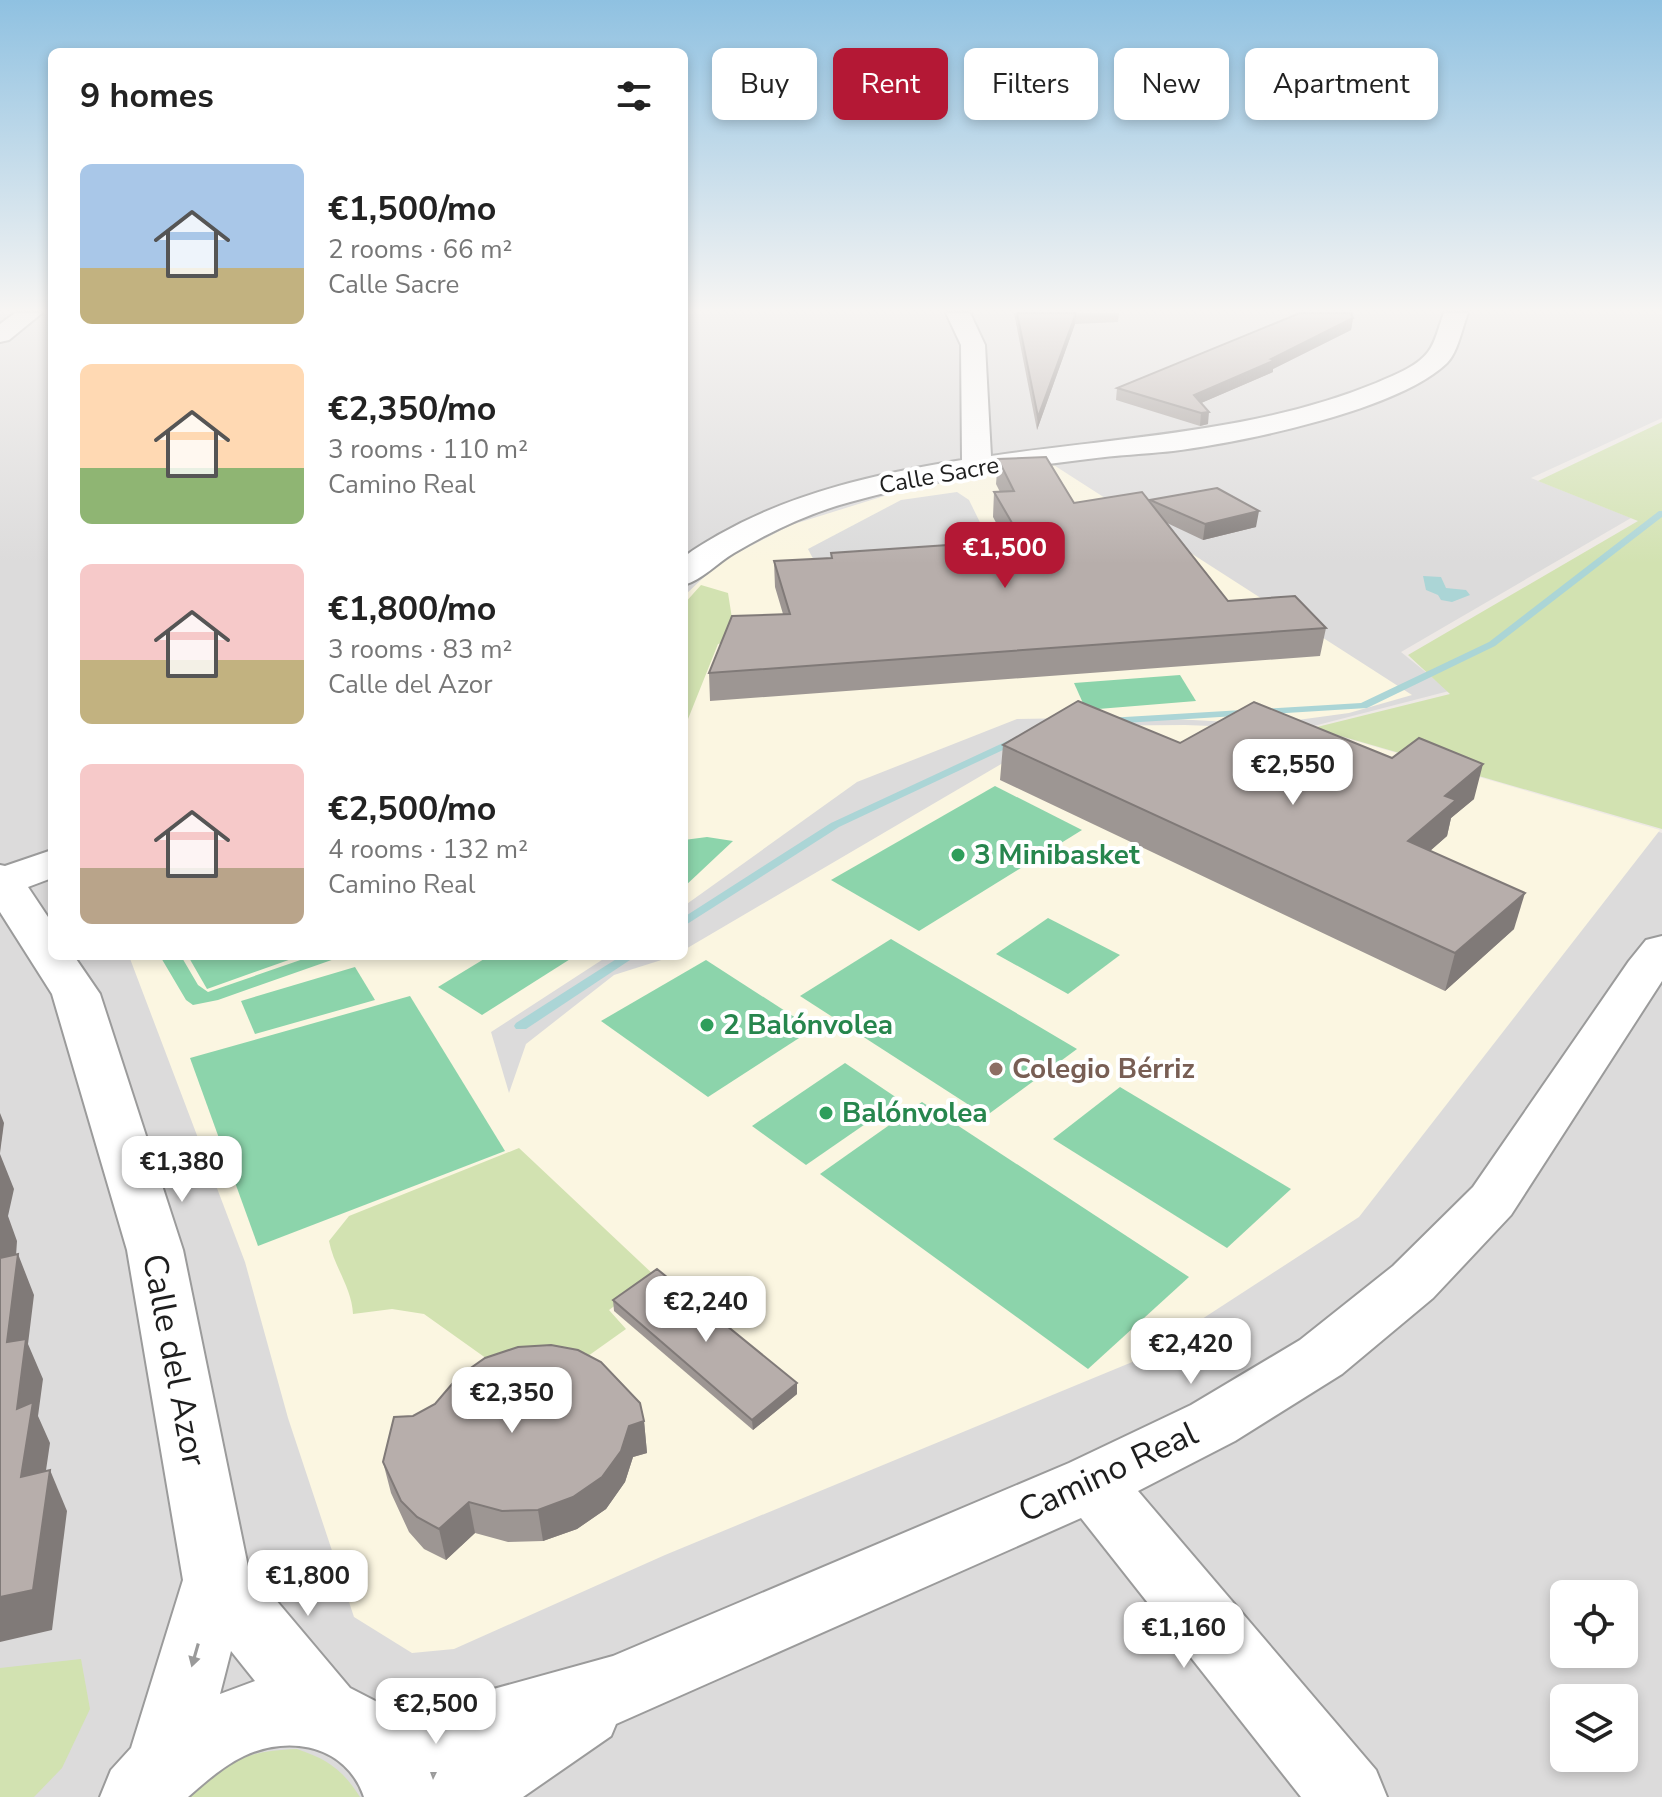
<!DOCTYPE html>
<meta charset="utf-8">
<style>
body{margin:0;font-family:"Nunito Sans",sans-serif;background:#f6f6f6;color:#222;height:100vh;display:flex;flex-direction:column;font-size:30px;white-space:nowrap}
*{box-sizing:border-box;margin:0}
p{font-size:26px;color:#767676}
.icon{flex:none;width:44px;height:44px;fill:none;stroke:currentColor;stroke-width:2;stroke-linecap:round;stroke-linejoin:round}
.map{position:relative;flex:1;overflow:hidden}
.sheet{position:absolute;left:48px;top:48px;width:640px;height:912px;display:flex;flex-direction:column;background:#fff;border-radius:12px;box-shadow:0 4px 12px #0003}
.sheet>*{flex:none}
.guide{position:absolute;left:712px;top:48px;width:760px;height:72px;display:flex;gap:16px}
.controls{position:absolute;left:1550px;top:1580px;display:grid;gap:16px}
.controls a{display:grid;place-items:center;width:88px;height:88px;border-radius:12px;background:#fff;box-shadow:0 4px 12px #0003;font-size:40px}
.price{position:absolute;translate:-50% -68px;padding:0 18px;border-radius:16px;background:#fff;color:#222;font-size:26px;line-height:52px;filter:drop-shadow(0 2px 4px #0008)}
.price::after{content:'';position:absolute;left:50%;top:48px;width:24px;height:18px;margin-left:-12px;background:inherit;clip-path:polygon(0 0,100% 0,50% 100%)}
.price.selected{background:#b41835;color:#fff}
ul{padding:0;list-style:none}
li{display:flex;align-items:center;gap:24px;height:200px;padding:0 32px}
li span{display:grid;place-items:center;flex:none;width:224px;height:160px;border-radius:12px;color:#555}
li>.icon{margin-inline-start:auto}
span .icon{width:96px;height:96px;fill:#fffc;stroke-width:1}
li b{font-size:34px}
h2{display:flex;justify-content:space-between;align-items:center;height:96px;padding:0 32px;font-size:34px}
.pill{padding:0 28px;border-radius:12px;background:#fff;box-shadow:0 4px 12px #0003;font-size:28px;line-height:72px}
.pill.selected{background:#b41835;color:#fff}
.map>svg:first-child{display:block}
</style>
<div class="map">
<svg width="1662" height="1797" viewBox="0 0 1662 1797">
<rect width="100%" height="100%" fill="#eee9e5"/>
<path fill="#dcdbdb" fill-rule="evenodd" d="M0,313H52V956H684V313H1662V418L1531,478L1631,518L1401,652L1449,691L1302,729L1662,833V1797H0ZM1564,1594H1624V1654H1564ZM1564,1698H1624V1758H1564Z"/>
<g fill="#fbf6e1">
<path d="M1049,462L1412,695L1349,713L1268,724L1136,717L1017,719L857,782L684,906V596L720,562L791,525L897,492Z"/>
<path d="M1185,725L1318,730L1660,830L1359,1217L1142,1358L665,1555L454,1649L412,1653L354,1617L288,1418L245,1262L129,956H608L491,1032L509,1093L526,1044L614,975L674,956H684V950L1066,726Z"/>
</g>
<g fill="#d2e2b1">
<path d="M1662,422V829L1313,728L1450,694L1408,655L1638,521L1538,481Z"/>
<path d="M701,585L728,593L734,631L730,641L718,644L684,729V604Z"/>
<path d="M519,1148L655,1276L609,1310L626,1329L581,1361L504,1371L424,1314L392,1309L353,1314C352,1288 334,1267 329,1241L349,1216Z"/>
<path d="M81,1659L90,1709L62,1768L34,1797H0V1668Z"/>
<path d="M297,1749C327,1759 343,1770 360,1797H184C227,1763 241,1751 297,1749Z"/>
</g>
<g fill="#8cd4ab">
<path d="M1180,675L1196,701L1086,710L1074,683Z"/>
<path d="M995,786L1082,830L919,931L831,880Z"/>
<path d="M707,837L733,841L684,887V840Z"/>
<path d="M1048,918L1120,955L1068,994L996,954Z"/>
<path d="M891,939L1077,1049L986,1116L800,996Z"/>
<path d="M160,956H181L198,985L208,992L312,956H343L218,1000L193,1005L186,1000Z"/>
<path d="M188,956H300L207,989Z"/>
<path d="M489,956H575L482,1015L438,987Z"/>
<path d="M706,960L813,1029L708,1097L601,1021Z"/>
<path d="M355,967L375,1000L255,1034L241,1001Z"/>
<path d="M410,996L505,1151L258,1246L190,1058Z"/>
<path d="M845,1063L900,1100L806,1165L752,1126Z"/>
<path d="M1120,1087L1291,1189L1227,1248L1053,1139Z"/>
<path d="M922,1102L1189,1277L1088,1369L820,1174Z"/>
</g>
<path fill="#dadada" d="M957,492L969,500L994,551L822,576L808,549L901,500Z"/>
<path fill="#abd5d6" d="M1423,576L1441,577L1446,588L1466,590L1470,595L1452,602L1441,600L1438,595L1426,590Z"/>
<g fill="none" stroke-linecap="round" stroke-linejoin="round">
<g fill="#abd5d6" fill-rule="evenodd">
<path d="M1659,511H1662V517L1495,646L1367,708L1108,724L1103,721L1108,718L1361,703L1489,642Z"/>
<path d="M1018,736L1022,737L1023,739L1022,741L839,827L684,926V917L831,823Z"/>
<path d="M621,956H636L526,1029H516L514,1026L516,1023Z"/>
</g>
<defs>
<g id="minor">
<path d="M15,313H42L9,340L0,342V324Z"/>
<path d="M946,313H970L985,345L991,456C1119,437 1254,433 1376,383C1392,376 1417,367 1428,352C1436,342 1439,325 1444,313H1468C1462,328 1458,352 1447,363C1397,411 1242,442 1173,451C1145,454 1116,455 1088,459C1008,469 928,480 850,502C809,513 771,531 734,553C717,563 702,580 684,585V557C695,548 708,541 720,534C794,492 880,473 962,460L961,345Z"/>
<path d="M52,850V878L28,887L52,923V956H74L100,994L183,1250L248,1567L350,1688L385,1706L468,1696L613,1656L1069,1463L1191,1405L1300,1340L1393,1266L1473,1187L1629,961L1646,940L1662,936V981L1511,1215L1433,1298L1342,1374L1235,1441L1138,1491L1376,1770L1387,1797H1301L1081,1518L616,1724L611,1736L523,1797H364C347,1746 290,1734 244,1756C223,1766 205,1782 188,1797H100L111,1770L131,1748L183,1580L127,1250L52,994L0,912V865L5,866ZM231,1651L255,1681L220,1694ZM430,1772H437L433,1780Z"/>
</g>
</defs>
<use href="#minor" stroke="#9b9b9b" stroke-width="4"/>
<use href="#minor" fill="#fff" fill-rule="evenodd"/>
</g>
<g fill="#9d9693">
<path d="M1014,313H1119L1118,322L1075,324L1037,430Z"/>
<path d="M1353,318L1351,330L1273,369V372L1201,403L1208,424L1200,426L1116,400L1117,388Z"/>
<path d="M998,459L1074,503L1150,502V500L1256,527L1203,540L1167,523L1228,601L1326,628L1320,656L710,701L709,673L783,614L775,587L774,561L831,558V553L1006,541L993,517L994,492H1000L996,484Z"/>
<path d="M1180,743L1474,799L1451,818L1447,836L1430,851L1514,929L1445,991L1000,780L1003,745Z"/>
<path d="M613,1300L797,1394L753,1430L614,1311Z"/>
<path d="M413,1416L644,1421L647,1453L633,1457L625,1482L606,1509L577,1529L543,1541L508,1542L475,1533L446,1560L424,1549L409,1532L391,1493L383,1462Z"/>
</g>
<g fill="#807a78">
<path d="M1076,313L1075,324L1037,430L1038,417Z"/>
<path d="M1353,318L1351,330L1273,369V372L1192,407L1194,395Z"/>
<path d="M1209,412L1208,424L1200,426L1201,413Z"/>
<path d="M1259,511L1256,527L1203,540L1205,524Z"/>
<path d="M1483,764L1474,799L1451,818L1447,836L1399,878L1408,841L1445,796Z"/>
<path d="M1525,893L1514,929L1445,991L1455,953Z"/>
<path d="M0,1113L4,1123L0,1153Z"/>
<path d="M0,1154L14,1189L8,1216L17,1241L14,1286L18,1254L34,1295L28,1344L43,1379L38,1416L50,1443L39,1518L21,1477L17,1409L7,1342L0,1267Z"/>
<path d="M797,1383V1394L753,1430L752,1420Z"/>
<path d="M644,1421L647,1453L633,1457L625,1482L606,1509L577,1529L543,1541L538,1510L629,1426Z"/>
<path d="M50,1470L67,1511L52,1630L0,1642V1597Z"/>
<path d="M469,1502L475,1533L446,1560L439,1529Z"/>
</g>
<g fill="#b7aeab" stroke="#807a78" stroke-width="2">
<path d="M1017,313H1076L1038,417Z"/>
<path d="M1300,313H1351L1353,318L1271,359L1275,360L1194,395L1209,412L1201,413L1117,388Z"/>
<path d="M1046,457L1074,503L1142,492L1228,601L1295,596L1326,628L709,673L732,616L790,614L774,561L832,558L831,553L1022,540L994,492L1014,491L998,459Z"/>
<path d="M1217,488L1259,511L1205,524L1150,500Z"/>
<path d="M1078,701L1180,743L1254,702L1392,758L1419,738L1483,764L1445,796L1456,800L1408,841L1525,893L1455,953L1003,745Z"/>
<path d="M18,1254L7,1342L26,1339L17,1409L33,1402L21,1477L50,1470L33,1590L0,1597V1258Z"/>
<path d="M657,1269L797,1383L752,1420L613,1300Z"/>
<path d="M551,1345L578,1350L601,1362L640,1403L644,1421L629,1426L621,1451L602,1477L573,1497L538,1510L502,1511L469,1502L439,1529L417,1517L401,1501L383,1462L394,1417L413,1416L435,1404L458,1377L485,1358L518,1347Z"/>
</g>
<defs><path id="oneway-solid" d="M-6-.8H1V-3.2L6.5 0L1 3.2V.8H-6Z" transform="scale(2)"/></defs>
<use fill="#9a9a9a" href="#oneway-solid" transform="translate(195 1655) rotate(106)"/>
<linearGradient id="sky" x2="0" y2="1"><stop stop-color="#8fc1e1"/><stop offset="0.55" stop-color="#f7f5f3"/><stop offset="1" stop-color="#f7f5f3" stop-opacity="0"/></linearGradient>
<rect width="1662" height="564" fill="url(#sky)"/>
<g fill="#2e9e5b" stroke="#fff" stroke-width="3">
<circle cx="958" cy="855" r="8"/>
<circle cx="707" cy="1025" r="8"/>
<circle cx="826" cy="1113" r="8"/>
</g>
<circle fill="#8d6e63" stroke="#fff" stroke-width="3" cx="996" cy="1069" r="8"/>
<g text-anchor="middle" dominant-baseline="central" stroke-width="8" stroke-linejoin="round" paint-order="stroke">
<g font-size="24" fill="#1e1e1e" stroke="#fff">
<text transform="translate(939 475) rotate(-10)">Calle Sacre</text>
</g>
<g font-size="28" font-weight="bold" fill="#27864d" stroke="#fff" text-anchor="start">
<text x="974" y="855">3 Minibasket</text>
<text x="723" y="1025">2 Balónvolea</text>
<text x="842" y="1113">Balónvolea</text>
</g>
<g font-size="28" font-weight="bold" fill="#785e54" stroke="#fff" text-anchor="start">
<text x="1012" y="1069">Colegio Bérriz</text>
</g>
<g font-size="34" fill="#1e1e1e" stroke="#fff">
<text transform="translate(174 1360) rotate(79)">Calle del Azor</text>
<text transform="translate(1108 1472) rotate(-25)">Camino Real</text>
</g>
</g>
</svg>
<div class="controls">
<a><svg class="icon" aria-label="locate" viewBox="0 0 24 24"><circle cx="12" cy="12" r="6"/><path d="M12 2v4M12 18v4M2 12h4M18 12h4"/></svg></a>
<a><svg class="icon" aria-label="layers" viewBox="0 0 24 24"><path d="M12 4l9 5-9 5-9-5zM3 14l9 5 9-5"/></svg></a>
</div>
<b class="price selected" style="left:1005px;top:590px">€1,500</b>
<b class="price" style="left:1293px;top:807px">€2,550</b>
<b class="price" style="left:182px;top:1204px">€1,380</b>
<b class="price" style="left:706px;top:1344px">€2,240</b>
<b class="price" style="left:1191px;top:1386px">€2,420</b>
<b class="price" style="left:512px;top:1435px">€2,350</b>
<b class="price" style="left:308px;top:1618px">€1,800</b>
<b class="price" style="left:1184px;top:1670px">€1,160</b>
<b class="price" style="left:436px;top:1746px">€2,500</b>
<div class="guide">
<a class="pill">Buy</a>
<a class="pill selected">Rent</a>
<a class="pill">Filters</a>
<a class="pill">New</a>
<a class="pill">Apartment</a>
</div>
<section class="sheet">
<h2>9 homes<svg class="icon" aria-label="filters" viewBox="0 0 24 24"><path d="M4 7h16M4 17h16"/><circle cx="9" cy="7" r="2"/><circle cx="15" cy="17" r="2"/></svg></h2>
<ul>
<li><span style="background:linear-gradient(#a9c7e8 65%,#c2b280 0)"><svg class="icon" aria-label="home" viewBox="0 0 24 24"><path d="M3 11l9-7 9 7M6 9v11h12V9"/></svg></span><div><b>€1,500/mo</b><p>2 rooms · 66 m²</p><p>Calle Sacre</p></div></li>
<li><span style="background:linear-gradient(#ffd9b3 65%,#8fb573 0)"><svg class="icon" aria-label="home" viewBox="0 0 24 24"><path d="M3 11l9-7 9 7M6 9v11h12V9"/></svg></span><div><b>€2,350/mo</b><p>3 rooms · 110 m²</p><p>Camino Real</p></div></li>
<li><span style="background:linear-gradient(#f6c9c9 60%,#c2b280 0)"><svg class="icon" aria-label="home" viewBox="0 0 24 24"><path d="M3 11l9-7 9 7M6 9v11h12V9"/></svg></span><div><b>€1,800/mo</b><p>3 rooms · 83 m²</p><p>Calle del Azor</p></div></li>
<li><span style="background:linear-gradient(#f6c9c9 65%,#b9a48a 0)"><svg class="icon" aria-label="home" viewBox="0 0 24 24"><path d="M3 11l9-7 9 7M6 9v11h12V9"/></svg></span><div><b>€2,500/mo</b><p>4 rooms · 132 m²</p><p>Camino Real</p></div></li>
</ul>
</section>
</div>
